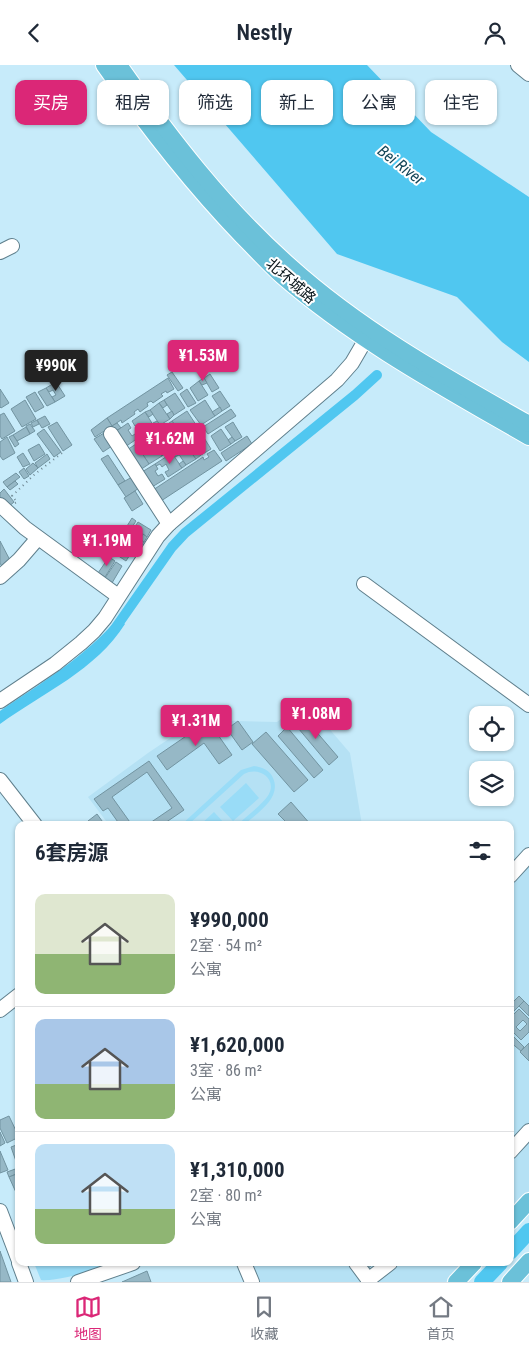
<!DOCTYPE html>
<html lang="zh">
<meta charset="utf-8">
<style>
body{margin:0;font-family:"Roboto Condensed","Noto Sans SC",sans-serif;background:#f6f6f7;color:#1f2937;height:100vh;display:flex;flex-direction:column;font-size:19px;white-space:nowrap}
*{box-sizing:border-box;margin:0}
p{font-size:16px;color:#747a83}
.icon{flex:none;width:28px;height:28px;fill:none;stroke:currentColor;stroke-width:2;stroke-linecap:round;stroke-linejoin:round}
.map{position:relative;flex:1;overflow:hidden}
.panel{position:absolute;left:15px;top:756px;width:499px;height:445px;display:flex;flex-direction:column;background:#fff;border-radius:10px;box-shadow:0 1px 4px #0004}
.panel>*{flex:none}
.guide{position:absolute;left:15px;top:15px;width:500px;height:45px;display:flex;gap:10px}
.buttons{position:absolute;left:469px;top:641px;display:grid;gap:10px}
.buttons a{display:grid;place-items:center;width:45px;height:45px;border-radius:10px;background:#fff;box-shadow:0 1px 4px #0004;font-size:25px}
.price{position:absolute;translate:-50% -42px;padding:0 11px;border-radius:5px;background:#db2777;color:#fff;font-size:16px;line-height:32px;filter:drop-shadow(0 1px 2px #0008)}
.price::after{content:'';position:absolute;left:50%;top:30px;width:15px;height:11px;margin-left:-8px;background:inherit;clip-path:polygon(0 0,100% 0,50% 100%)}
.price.current{background:#222;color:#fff}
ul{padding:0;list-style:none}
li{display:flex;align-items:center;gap:15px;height:125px;padding:0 20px}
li+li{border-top:1px solid #e0e1e3}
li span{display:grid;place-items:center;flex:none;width:140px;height:100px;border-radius:10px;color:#555}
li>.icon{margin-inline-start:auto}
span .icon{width:60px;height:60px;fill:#fffc;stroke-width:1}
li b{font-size:21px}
h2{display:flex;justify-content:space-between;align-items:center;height:60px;padding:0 20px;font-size:21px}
.chip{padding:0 18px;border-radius:10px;background:#fff;box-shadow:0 1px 4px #0004;font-size:18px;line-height:45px}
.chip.current{background:#db2777;color:#fff}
header{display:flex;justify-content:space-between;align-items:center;height:65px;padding:0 20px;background:#fff;font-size:22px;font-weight:600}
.dock{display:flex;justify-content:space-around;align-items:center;height:70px;border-top:1px solid #e0e1e3;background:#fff;font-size:14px;color:#747a83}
.dock a{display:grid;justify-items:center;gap:2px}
.dock .current{color:#db2777}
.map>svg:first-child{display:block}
</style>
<header><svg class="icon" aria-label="back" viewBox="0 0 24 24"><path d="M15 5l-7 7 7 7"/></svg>Nestly<svg class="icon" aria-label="person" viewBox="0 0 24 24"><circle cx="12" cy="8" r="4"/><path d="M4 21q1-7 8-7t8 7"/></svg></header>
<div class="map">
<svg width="529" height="1217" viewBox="0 0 529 1217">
<rect width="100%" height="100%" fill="#c7ebfa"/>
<g fill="#b5e1f4">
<path d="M306,644L314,646L350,688L362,760H109L88,732L148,688L197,655L277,657L290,647Z"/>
<path d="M529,794V1126L510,1146V815Z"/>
<path d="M252,1198H464L446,1217H260Z"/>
</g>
<g fill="#99dcf7">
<path d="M254,701C262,702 270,705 273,713C282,733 257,748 244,760H237C246,752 263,739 269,729C277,713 258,701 244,709L188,760H181L241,705Z"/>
<path d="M246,718L259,733L233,756L220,742Z"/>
<path d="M214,747L226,760H200Z"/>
<path d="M34,1198H119C101,1203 58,1217 41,1215Z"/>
</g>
<g fill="#50c7f0">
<path d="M174,0H367L431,67L529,132V297L502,277L457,232L337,189Z"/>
<path d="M117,554L125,559C96,605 43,628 0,659V646C41,618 85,592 117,554Z"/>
</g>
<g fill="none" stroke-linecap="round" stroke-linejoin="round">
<path stroke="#50c7f0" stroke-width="10" d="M114,565L172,482L185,468L355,330L377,310"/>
<g stroke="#50c7f0" stroke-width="16">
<path d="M510,1187L529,1166"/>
<path d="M482,1217L500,1198"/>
</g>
</g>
<g fill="#96b8c6" stroke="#7294a1" fill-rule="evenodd">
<path d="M172,307L183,323L178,326L167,310Z"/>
<path d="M210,309L219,323L212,327L204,313Z"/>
<path d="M168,313L174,324L167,328L166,326L161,329L163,331L153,338L151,336L147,338L148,341L140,347L138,344L134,347L135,349L122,358L121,355L112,361L107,353Z"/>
<path d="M204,313L207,318L202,320L199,316Z"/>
<path d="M199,316L208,330L198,336L190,323Z"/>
<path d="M56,317L65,331L55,337L52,332L56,330L53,325L49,327L46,323Z"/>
<path d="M46,323L55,337L47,341L38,327Z"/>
<path d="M0,324L9,338L1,343L0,342Z"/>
<path d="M187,324L196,338L188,342L180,329Z"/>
<path d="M220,326L230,341L222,346L212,331Z"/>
<path d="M35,327L44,342L35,347L26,332Z"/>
<path d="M175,328L185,343L174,350L164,335Z"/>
<path d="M25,335L36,354L22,362L11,344Z"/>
<path d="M164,335L167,340L163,343L159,338Z"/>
<path d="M205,335L215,351L201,360L190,345Z"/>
<path d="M159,338L170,354L160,360L150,345Z"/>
<path d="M220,342L222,346L215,351L212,347Z"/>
<path d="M231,344L236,351L208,369L203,362Z"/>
<path d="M150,345L153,349L149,352L145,347Z"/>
<path d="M172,346L174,350L170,354L167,349Z"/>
<path d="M187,346L200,366L185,375L172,356Z"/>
<path d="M145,347L155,363L138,374L137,372L140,369L139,367L143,364L140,359L135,361L132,356Z"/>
<path d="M4,348L15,366L2,374L0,371V350Z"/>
<path d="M45,351L50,359L42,363L37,355Z"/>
<path d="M107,353L112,361L95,372L91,365Z"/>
<path d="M37,355L39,359L33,362L31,358Z"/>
<path d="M157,356L160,360L155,363L153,358Z"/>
<path d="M172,356L185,375L174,382L162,363Z"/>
<path d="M57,357L72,380L63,386L48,362Z"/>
<path d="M233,357L242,372L235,376L225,362Z"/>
<path d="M117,358L121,363L115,366L112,361Z"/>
<path d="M128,358L131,363L128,365L132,371L135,369L138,373L125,382L115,367Z"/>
<path d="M30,359L35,366L30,369L26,361Z"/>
<path d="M26,362L30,369L17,376L13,370Z"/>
<path d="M162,363L174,382L162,391L149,371Z"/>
<path d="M44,364L61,387L54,392L37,369Z"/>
<path d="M221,364L231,379L220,386L211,371Z"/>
<path d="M104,368L112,381L103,387L94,374Z"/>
<path d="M201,368L211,384L201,390L191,375Z"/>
<path d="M13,370L19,379L15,382L9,372Z"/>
<path d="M149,371L162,391L149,399L136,379Z"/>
<path d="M247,371L252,379L226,396L221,388Z"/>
<path d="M7,372L15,388L3,395L0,391V377Z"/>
<path d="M232,372L235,376L231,379L228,375Z"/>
<path d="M191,375L194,380L189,383L186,378Z"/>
<path d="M186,378L196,394L186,400L176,385Z"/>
<path d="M39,379L45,389L34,396L28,385Z"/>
<path d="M136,379L149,399L140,405L127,385Z"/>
<path d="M176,385L179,390L175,392L172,388Z"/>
<path d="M214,385L222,396L161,436L153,425L203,392L204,395L209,392L207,389Z"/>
<path d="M198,386L201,390L196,394L193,390Z"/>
<path d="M23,388L30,399L23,402L17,392Z"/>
<path d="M172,388L182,403L168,412L165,407L169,405L166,399L162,402L160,399L156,401L155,399Z"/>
<path d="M47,389L50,394L38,403L35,398Z"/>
<path d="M108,390L125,416L118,420L101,394Z"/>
<path d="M183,396L186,400L182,403L179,399Z"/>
<path d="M33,398L38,403L30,410L26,404Z"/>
<path d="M155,399L158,404L155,406L158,411L162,409L165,414L152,422L142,407Z"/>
<path d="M24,403L29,411L24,414L19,407Z"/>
<path d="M16,408L20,412L7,422L3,417Z"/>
<path d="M132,412L139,423L126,432L118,420Z"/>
<path d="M15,416L18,419L10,425L7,422Z"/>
<path d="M4,424L14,437L7,443L0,434V428Z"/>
<path d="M135,426L143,439L132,446L124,433Z"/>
<path d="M132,453L136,456L123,476L119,474Z"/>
<path d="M138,457L151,465L147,472L134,463Z"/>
<path d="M134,463L137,465L134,470L130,468Z"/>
<path d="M130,468L144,477L138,486L124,477Z"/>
<path d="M143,469L147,472L144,477L140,474Z"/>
<path d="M118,475L133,485L126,496L111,486Z"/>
<path d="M0,476L12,499L3,504L0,498Z"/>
<path d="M109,492L115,496L105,512L98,508Z"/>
<path d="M116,497L122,501L112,518L105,513Z"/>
<path d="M302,650L338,692L329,700L293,657Z"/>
<path d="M238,656L253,677L242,685L227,664Z"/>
<path d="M209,657L232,690L219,699L204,678L167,705L157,691L195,665L196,666Z"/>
<path d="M287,662L323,705L314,713L278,671Z"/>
<path d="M266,667L308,715L294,727L252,679Z"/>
<path d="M149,696L184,745L162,760H147L172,743L147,707L112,732L132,760H120L108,743L103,746L94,734Z"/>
<path d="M291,737L311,760H289L278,749Z"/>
<path d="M97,749L105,760H91L88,756Z"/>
<path d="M519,931L524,936L510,950V940Z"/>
<path d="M524,936L529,941V951L519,941Z"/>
<path d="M519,944L529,954V967L521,975L510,964V953ZM523,955L527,959L520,966L516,962Z"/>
<path d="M510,968L524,982L521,986L510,977Z"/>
<path d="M529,978V996L520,987Z"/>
<path d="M9,1051L19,1072L7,1078L0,1063V1055Z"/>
<path d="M0,1067L5,1078L0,1081Z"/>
<path d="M19,1079V1098L17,1099L11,1082Z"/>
<path d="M0,1086L8,1105L0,1108Z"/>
<path d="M18,1103L19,1108L9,1112L7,1107Z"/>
<path d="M19,1108V1134L9,1112Z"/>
<path d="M0,1186L11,1217H0Z"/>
<path d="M361,1198H379L375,1201L372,1200L366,1205Z"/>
<path d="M147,1206L151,1217H122Z"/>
</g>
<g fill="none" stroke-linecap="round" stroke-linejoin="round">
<defs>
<g id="minor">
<path d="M518,0L529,9"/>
<path d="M0,187L12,181"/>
<path d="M111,369L169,459"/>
<path d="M0,440L25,463L118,531"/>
<path d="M0,512L19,495L38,473"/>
<path d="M364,519L529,640"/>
<path d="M0,636L55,599L81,578L94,566L105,553L158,471L168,460L337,315L352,298L366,274"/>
<path d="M0,715L35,760"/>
<path d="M510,811L529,790"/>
<path d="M0,945L19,930"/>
<path d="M510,1087L529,1066"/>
<path d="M0,1146L19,1196"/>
<path d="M19,1198L26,1217"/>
<path d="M244,1198L252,1217"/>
<path d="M356,1198L370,1217"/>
<path d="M368,1215L390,1198"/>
<path d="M78,1217L133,1198"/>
</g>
<g id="major">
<path d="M104,0C146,60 191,118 242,171C255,184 268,198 282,211C357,276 444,323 529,372"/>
<path d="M119,0C169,71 224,143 290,201C361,265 446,312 529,359"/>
<path d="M510,1157L529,1136"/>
<path d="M456,1217L474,1198"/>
<path d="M510,1217L529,1196"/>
</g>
</defs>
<use href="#minor" stroke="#5f7f8c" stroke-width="16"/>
<use href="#major" stroke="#fff" stroke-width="18"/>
<path stroke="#708994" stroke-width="2" stroke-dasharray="1 4" stroke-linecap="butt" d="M15,438L17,437L12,431L35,409L62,388"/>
<use href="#minor" stroke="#fff" stroke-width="14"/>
<use href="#major" stroke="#6bc1d9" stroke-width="16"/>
</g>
<g text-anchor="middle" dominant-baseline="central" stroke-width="4" stroke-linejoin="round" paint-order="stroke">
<g font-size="15" fill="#09161b" stroke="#fff">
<text transform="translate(291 216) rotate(41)">北环城路</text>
</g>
<g font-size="16" font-style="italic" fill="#154759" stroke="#fff">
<text transform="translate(401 100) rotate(38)">Bei River</text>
</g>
</g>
</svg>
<div class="buttons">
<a><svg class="icon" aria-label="locate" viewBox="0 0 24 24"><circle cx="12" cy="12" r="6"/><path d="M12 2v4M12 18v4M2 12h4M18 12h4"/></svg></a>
<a><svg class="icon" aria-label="layers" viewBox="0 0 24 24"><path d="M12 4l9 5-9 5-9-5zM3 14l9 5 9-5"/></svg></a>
</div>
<b class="price" style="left:203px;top:317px">¥1.53M</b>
<b class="price current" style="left:56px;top:327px">¥990K</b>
<b class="price" style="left:170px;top:400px">¥1.62M</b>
<b class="price" style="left:107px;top:502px">¥1.19M</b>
<b class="price" style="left:316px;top:675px">¥1.08M</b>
<b class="price" style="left:196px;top:682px">¥1.31M</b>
<div class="guide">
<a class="chip current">买房</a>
<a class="chip">租房</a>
<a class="chip">筛选</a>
<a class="chip">新上</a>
<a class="chip">公寓</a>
<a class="chip">住宅</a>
</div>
<section class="panel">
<h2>6套房源<svg class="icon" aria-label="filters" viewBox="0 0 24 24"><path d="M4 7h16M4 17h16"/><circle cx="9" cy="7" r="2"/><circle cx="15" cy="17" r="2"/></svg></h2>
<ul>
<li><span style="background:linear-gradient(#dfe7d0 60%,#8fb573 0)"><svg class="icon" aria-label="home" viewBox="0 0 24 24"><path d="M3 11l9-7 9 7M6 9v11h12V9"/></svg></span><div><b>¥990,000</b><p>2室 · 54 m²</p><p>公寓</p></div></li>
<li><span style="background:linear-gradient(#a9c7e8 65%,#8fb573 0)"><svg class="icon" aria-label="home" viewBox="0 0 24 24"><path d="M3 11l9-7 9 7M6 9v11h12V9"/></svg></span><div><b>¥1,620,000</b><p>3室 · 86 m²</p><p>公寓</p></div></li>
<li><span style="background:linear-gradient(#bfe0f5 65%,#8fb573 0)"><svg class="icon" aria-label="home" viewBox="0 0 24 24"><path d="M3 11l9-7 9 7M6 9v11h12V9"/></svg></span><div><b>¥1,310,000</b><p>2室 · 80 m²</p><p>公寓</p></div></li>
</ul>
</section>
</div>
<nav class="dock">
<a class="current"><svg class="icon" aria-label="map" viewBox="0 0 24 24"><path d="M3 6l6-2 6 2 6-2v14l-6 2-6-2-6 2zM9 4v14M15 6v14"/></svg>地图</a>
<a><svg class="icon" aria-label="saved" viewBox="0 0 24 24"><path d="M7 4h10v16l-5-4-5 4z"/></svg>收藏</a>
<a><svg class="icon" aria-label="home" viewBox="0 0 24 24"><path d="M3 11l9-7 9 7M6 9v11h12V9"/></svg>首页</a>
</nav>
